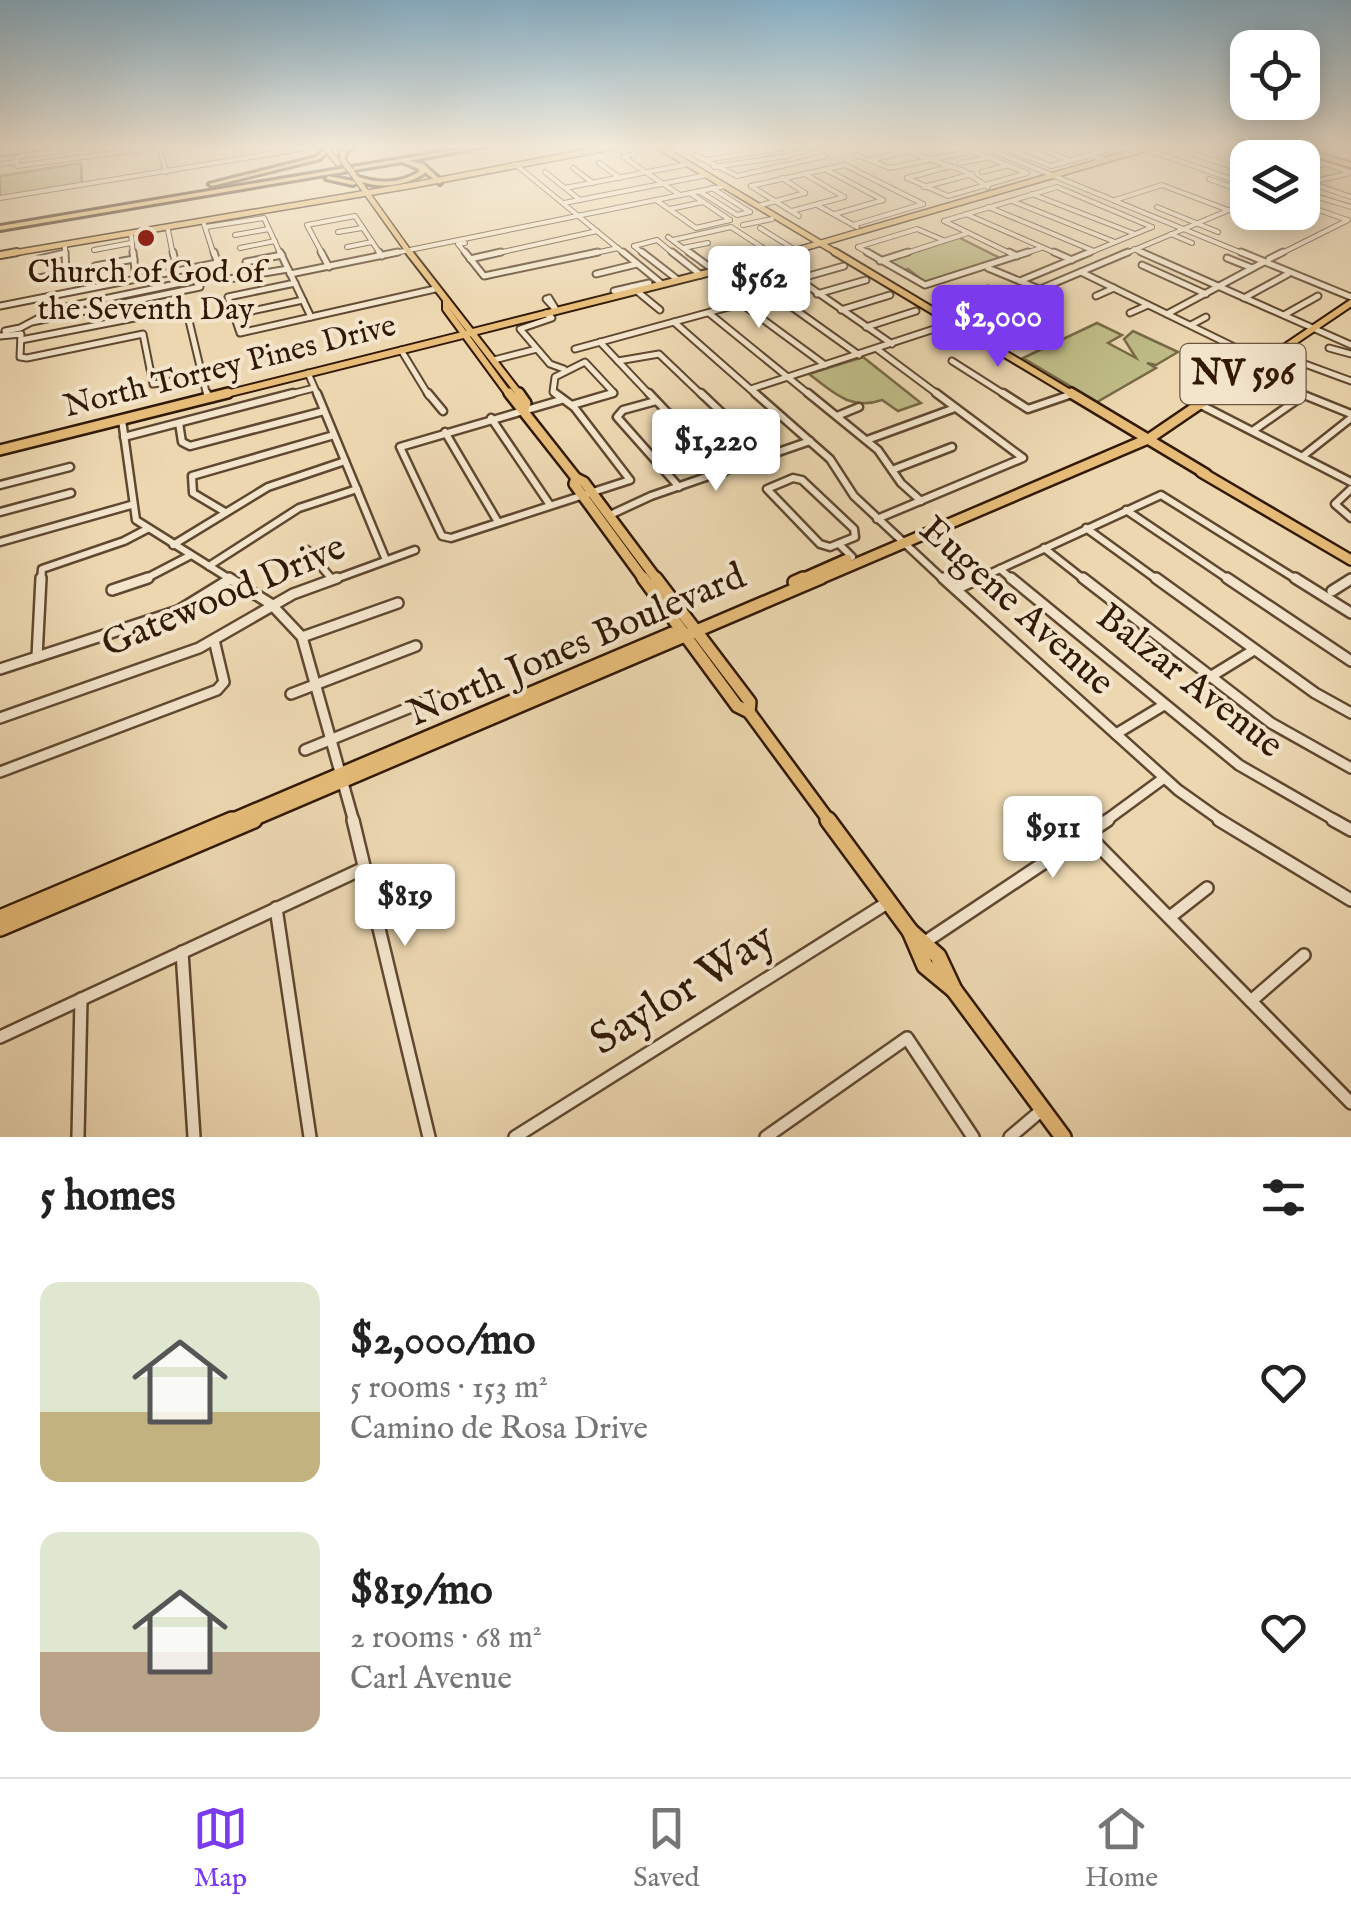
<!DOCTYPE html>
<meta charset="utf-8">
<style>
body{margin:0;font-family:"IM FELL English",serif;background:#f6f6f6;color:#222;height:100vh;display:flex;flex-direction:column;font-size:38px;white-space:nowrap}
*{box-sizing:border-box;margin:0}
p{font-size:32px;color:#767676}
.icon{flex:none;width:55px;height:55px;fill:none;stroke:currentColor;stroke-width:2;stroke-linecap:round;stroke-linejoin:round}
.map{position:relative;height:1137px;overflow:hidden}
.drawer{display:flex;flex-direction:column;background:#fff;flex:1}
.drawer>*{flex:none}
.buttons{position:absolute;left:1230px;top:30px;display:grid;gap:20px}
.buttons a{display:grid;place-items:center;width:90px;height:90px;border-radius:20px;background:#fff;box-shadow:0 5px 25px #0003;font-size:50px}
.price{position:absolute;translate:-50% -85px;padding:0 22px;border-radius:10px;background:#fff;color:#222;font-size:32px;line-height:65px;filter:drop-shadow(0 2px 5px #0008)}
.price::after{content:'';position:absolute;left:50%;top:60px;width:30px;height:22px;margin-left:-15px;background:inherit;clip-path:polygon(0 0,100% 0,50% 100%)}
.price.selected{background:#7c3aed;color:#fff}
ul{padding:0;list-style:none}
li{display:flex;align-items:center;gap:30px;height:250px;padding:0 40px}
li span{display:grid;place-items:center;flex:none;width:280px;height:200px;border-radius:20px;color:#555}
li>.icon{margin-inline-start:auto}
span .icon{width:120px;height:120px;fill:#fffc;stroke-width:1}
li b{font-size:42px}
h2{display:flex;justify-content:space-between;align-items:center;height:120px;padding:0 40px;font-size:42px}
.tabs{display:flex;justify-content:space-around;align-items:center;height:140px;border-top:2px solid #e0e0e0;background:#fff;font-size:28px;color:#767676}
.tabs a{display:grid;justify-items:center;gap:5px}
.tabs .selected{color:#7c3aed}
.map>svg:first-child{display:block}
</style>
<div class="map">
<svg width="1351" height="1137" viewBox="0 0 1351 1137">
<rect width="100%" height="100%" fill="#ecd7b1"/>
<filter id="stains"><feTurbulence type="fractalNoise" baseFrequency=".002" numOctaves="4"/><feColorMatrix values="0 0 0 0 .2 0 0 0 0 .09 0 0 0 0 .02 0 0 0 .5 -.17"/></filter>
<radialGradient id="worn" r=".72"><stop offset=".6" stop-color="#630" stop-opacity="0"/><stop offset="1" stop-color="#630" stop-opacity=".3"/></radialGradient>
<g fill="#bfbc87" stroke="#786a46" stroke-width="2.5">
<path d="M81,163L82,184L0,197V176Z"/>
<path d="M958,237L1002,259L926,283L908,269L902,271L886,262Z"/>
<path d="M1097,323L1122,335L1108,343L1136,358L1124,339L1133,331L1178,352L1156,365L1147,363L1156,368L1097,402L1023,358Z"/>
<path d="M863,357L921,403L898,411L882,400C851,411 834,393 809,374Z"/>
</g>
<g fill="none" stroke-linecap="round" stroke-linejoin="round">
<defs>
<g id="minor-far4">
<path d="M93,146L21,156L16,158L17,166L166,146"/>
<path d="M738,146L752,153"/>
<path d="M892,146L964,171L988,187"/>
<path d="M981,146L1247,255"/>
<path d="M1001,146L1051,166L1112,149"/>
<path d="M1032,146L1069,160"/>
<path d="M1064,146L1104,160"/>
<path d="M1137,146L1248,185"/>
<path d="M1268,146L1351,172"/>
<path d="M159,147L166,172"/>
<path d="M0,148L19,146"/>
<path d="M1190,153L1236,168L1248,166"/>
<path d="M1190,153L1213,146"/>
<path d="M634,154L623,157L680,195"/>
<path d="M695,155L737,176L825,156"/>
<path d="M856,155L890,168L972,151L1027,173"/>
<path d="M1232,156L1272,148"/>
<path d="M705,160L797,146"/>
<path d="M871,160L915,149L911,146"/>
<path d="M599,163L620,178"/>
<path d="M960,163L990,157"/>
<path d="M0,164L17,162"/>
<path d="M515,164L626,255"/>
<path d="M714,167L787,156L820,146"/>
<path d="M573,168L593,183"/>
<path d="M825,169L883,200"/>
<path d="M1303,169L1321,165"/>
<path d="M545,172L580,200"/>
<path d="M982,172L1009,165"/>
<path d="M805,174L844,197"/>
<path d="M782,178L805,193"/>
<path d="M907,178L948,196L1027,173"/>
<path d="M907,178L951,166"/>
<path d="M1209,179L1248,193"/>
<path d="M1302,180L1351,197"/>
<path d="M1311,182L1351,173"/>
<path d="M751,186L845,165L923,204"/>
<path d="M751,186L799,216"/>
<path d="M924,187L972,174"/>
<path d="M565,188L689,164"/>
<path d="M712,188L750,212"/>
<path d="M699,191L737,215L750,212"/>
<path d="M1302,192L1351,207"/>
<path d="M690,193L730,220"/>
<path d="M1032,194L1135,234"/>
<path d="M0,198L319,146"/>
<path d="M656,200L696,228L730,220"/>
<path d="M1115,200L1162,185L1228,210"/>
<path d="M1012,201L1115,242"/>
<path d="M564,203L707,175"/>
<path d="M1302,204L1347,220"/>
<path d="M817,205L857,227"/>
<path d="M758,206L805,193"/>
<path d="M988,207L1094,251"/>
<path d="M1157,207L1218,232"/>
<path d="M670,209L703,202"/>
<path d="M792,211L844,197"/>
<path d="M835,214L883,200"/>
<path d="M966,214L1060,255"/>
<path d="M944,221L1057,187L1152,227"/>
<path d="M944,221L1014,255"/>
<path d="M204,224L214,255"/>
<path d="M743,225L772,219"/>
<path d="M853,225L923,204"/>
<path d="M206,227L264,218L281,255"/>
<path d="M760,228L797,251"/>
<path d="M168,230L173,255"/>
<path d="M338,232L362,228"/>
<path d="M131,233L133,255"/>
<path d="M1171,234L1192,243"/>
<path d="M235,235L269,229"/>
<path d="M668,237L692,255"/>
<path d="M673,240L731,227L774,255"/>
<path d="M465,243L458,244L467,255"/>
<path d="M65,245V255"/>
<path d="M634,246L657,240L675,255"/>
<path d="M634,246L645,255"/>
<path d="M347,247L372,242"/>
<path d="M858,247L872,255"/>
<path d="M858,247L917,229L943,240"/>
<path d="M240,248L275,241"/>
<path d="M683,248L708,243"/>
<path d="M1134,249L1147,255"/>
<path d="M94,250L131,243"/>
<path d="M58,255L65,253"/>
<path d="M323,255L307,225L355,216L381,255"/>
<path d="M385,255L725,186"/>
<path d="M489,255L597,231"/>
<path d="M586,255L618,248"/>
<path d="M900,255L968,233"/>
<path d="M1020,255L1041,248"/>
<path d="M1084,255L1152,227"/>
<path d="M1122,255L1248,202"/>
<path d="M1278,255L1348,220"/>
</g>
<g id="minor-far3">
<path d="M65,252L66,273"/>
<path d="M133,252L136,279"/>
<path d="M173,252L177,271"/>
<path d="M214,252L223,280L288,269"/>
<path d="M280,252L311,317"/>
<path d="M321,252L329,267"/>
<path d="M379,252L382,256"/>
<path d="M465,252L484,276L598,252"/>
<path d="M623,252L662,284"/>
<path d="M642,252L678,280"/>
<path d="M672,252L701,275"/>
<path d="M689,252L715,271"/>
<path d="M770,252L776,256"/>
<path d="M867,252L925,285L1028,252"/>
<path d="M1009,252L1017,256"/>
<path d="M1054,252L1072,260"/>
<path d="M1141,252L1351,345"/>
<path d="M1241,252L1351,297"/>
<path d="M1227,258L1252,268"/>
<path d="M39,259L65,253"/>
<path d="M470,259L501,252"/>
<path d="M1269,259L1283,252"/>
<path d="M880,261L908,252"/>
<path d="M246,262L282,255"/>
<path d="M1142,265L1206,294"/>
<path d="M95,266L134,259"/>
<path d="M988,268L1039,289"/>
<path d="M1081,272L1263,361"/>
<path d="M290,274L398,252"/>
<path d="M596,274L637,264"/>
<path d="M39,278L80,270"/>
<path d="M798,279L892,344"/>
<path d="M798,279L844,266"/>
<path d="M1020,281L1090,252"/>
<path d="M295,283L228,297L240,333L435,289"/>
<path d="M632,287L660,310"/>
<path d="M988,289L1011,302"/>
<path d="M614,291L649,283"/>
<path d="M817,294L866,280"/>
<path d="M775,295L859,355"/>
<path d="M1096,296L1114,288"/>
<path d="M1244,298L1288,274"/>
<path d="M546,299L557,311L549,298"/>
<path d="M963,299L986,312"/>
<path d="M742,304L825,365"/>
<path d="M0,306L217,263"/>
<path d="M841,310L890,295"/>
<path d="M546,313L552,318L520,329L550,364L564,369"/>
<path d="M709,313L811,396"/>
<path d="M1130,313L1148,305"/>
<path d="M1167,314L1264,262"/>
<path d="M233,315L303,300"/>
<path d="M1284,315L1318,296"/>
<path d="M674,322L758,396"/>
<path d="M1191,325L1206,317"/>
<path d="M866,327L916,311"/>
<path d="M5,331L20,328L56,309L195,280L200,287L32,322"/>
<path d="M0,336L21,334L20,357L27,358L143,334L153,384L203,376"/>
<path d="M21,340L186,308L207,396"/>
<path d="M600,342L651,396"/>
<path d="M1329,348L1351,354"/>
<path d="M575,349L806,286"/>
<path d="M877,349L940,396"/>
<path d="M401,350L429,396"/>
<path d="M1275,353L1351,381"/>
<path d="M494,360L537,349"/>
<path d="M618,361L659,354L703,396"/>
<path d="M952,361L1007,396"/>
<path d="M308,373L318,396"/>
<path d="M751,389L986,312L1128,252"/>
<path d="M283,396L314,388"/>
<path d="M558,396L553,392L555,377L585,362L614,393L604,396"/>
<path d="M1066,396L1072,394"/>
<path d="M1303,396H1306"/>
</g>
<g id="minor-far2">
<path d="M207,393L208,398"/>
<path d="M317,393L386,560"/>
<path d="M428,393L443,411"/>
<path d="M555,393L574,407L630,480L451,538L442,536L400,447L561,400"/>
<path d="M649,393L724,472"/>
<path d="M701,393L768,457"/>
<path d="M755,393L830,459L854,496L945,581"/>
<path d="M808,393L878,450L901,483L921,501"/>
<path d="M1003,393L1028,409L1072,394"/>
<path d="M656,401L623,410L617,417L679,487"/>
<path d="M1199,404L1351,482"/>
<path d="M572,405L613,393"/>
<path d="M837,416L859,407"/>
<path d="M491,418L550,505"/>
<path d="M122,420L136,520L233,581"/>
<path d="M179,423L182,442L190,446L324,411"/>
<path d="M1254,430L1304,395L1351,414"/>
<path d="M445,432L498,522"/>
<path d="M124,437L293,393"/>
<path d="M867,440L955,408"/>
<path d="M1303,456L1351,418"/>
<path d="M892,470L952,447"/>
<path d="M793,478L802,480L854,529L855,537L830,547L820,544L767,489Z"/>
<path d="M0,485L70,467"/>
<path d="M1351,489L1335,504L1351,518"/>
<path d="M1126,510L1231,581"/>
<path d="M0,512L71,493"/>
<path d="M225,512L193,493L192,476L334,435"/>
<path d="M610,515L651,496L810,441"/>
<path d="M877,519L1023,458L936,393"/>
<path d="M1086,528L1159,581"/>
<path d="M0,542L131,505"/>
<path d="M839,544L852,557"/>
<path d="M173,545L268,487L345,461"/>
<path d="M1044,548L1086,581"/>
<path d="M307,550L332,579"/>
<path d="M209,566L299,508L357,489"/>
<path d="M1000,569L1014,581"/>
<path d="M41,581L42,569L124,541L147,529"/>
<path d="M141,581L191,555"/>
<path d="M330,581L415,550"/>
<path d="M974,581L1161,495L1299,581"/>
</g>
<g id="minor-far1">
<path d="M229,578L271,604L302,637L354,822"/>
<path d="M943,578L1178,790L1223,822"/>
<path d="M1011,578L1239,765L1338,822"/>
<path d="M1083,578L1271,723L1351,768"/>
<path d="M1156,578L1315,693L1351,713"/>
<path d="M1227,578L1351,661"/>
<path d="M1295,578L1351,613"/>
<path d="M956,589L980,578"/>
<path d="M112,590L148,578"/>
<path d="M1332,591L1351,579"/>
<path d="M302,637L398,603"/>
<path d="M37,657L41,578"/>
<path d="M0,669L178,611L230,579"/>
<path d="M1210,677L1254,650"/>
<path d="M291,694L416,646"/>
<path d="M0,718L199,648L293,594L337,578"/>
<path d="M1116,734L1164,705"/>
<path d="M305,750L436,697"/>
<path d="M0,772L217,690L224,682L214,640"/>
<path d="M1104,822L1164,778"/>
</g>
<g id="minor">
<path d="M353,820L429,1137"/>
<path d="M1219,820L1351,900"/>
<path d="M1333,820L1351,830"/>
<path d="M1087,834L1351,1103"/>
<path d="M276,908L310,1137"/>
<path d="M1170,917L1207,888"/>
<path d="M922,944L1108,820"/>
<path d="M182,952L194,1137"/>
<path d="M1251,1001L1304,955"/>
<path d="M0,1037L364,868"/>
<path d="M78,1137L81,999"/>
<path d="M515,1137L887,903"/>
<path d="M766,1137L907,1038L973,1137"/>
<path d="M1010,1137L1043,1109"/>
</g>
<g id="major-far4">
<path d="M324,146L338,163"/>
<path d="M658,146L840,255"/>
<path d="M1289,146L1351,165"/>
<path d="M0,153L55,146"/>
<path d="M351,171L411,255"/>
<path d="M2,255L414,185L617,146"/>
<path d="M780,255L1154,146"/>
</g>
<g id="major-far3">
<path d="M409,252L521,396"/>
<path d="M835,252L1075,396"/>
<path d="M0,255L17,252"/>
<path d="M446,302V309L510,396"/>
<path d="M473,332L790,252"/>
<path d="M218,396L475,332"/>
<path d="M1213,396L1351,303"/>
</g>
<g id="major-far2">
<path d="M509,393L576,478L584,482L658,581"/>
<path d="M519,393L526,403L524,409"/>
<path d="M1071,393L1206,474"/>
<path d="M0,450L228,393"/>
<path d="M1201,472L1351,560"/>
<path d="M576,478L574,484L645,581"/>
<path d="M797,581L847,559"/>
<path d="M815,581L1150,438L1216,393"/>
</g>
<g id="major-far1">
<path d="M643,578L737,706L749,712L830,822"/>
<path d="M656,578L750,702L749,712"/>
<path d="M794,582L803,578"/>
<path d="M226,822L672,633"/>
<path d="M248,822L821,578"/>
</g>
<g id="major">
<path d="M828,820L910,931L938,956L954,990L1063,1137"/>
<path d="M0,918L232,820"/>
<path d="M0,928L254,820"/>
<path d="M910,931L925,966L954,990"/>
</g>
<g id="highway">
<path d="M349,146H355L346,152L344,161H340V151Z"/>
<path d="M477,146H487L408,161L423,164L442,181L440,184L425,172L424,174C402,187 376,190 353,178L356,176C379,184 398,184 419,172V169L402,162L0,230V226Z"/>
<path d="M327,147L330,149L320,159L212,186L209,184L316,157Z"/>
<path d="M328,176L353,181L356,183L353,185L326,179Z"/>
</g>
</defs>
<use href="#minor-far4" stroke="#604830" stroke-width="6"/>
<use href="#minor-far3" stroke="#604830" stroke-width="9"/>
<use href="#minor-far2" stroke="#604830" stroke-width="11"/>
<use href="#minor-far1" stroke="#604830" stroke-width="14"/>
<use href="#minor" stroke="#604830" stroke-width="16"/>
<use href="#major-far4" stroke="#311905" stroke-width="8"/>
<use href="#major-far3" stroke="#311905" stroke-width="10"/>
<use href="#major-far2" stroke="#311905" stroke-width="14"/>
<use href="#major-far1" stroke="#311905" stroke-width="16"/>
<use href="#major" stroke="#311905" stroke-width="20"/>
<use href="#highway" stroke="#311905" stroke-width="6"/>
<use href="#minor-far4" stroke="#f3e5cc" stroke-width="4"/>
<use href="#minor-far3" stroke="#f3e5cc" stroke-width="5"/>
<use href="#minor-far2" stroke="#f3e5cc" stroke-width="6"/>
<use href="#minor-far1" stroke="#f3e5cc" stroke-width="9"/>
<use href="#minor" stroke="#f3e5cc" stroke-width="11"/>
<use href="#major-far4" stroke="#e6bc78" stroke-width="5"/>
<use href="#major-far3" stroke="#e6bc78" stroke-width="6"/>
<use href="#major-far2" stroke="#e6bc78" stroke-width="9"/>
<use href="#major-far1" stroke="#e6bc78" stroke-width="11"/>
<use href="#major" stroke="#e6bc78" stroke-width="15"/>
<use href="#highway" fill="#e6bc78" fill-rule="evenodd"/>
<defs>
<path id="major-bridge" d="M344,162L351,171"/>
</defs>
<use href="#major-bridge" stroke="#311905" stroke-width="8" stroke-linecap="butt"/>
<use href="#major-bridge" stroke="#e6bc78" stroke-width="5"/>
</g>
<linearGradient id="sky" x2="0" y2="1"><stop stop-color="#88b6d1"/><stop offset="0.48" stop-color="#f6eddc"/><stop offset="1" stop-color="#f6eddc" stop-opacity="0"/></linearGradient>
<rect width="1351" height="305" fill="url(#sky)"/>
<circle fill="#8f2418" stroke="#f3e5cc" stroke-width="4" cx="146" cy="238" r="10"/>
<g text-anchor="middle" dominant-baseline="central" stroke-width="8" stroke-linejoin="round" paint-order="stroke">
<g font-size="32" fill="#311905" stroke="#f3e5cc">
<text x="146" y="273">Church of God of<tspan x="146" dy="37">the Seventh Day</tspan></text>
</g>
<g font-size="32" fill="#311905" stroke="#f3e5cc">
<text transform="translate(230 367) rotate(-14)">North Torrey Pines Drive</text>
</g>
<rect fill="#f3e5cc" stroke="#6b5641" stroke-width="2.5" x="1180.5" y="344" width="125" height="60" rx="8"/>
<g font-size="35" font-weight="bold" fill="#311905">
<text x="1243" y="374">NV 596</text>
</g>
<g font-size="38" fill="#311905" stroke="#f3e5cc">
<text transform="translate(224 597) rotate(-23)">Gatewood Drive</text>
<text transform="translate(1016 607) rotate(42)">Eugene Avenue</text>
<text transform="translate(577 646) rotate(-23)">North Jones Boulevard</text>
<text transform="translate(1189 682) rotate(38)">Balzar Avenue</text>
</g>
<g font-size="45" fill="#311905" stroke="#f3e5cc">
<text transform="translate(683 990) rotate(-32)">Saylor Way</text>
</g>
</g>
<rect width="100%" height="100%" filter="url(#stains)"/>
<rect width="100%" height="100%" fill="url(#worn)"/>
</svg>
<div class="buttons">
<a><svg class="icon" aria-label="locate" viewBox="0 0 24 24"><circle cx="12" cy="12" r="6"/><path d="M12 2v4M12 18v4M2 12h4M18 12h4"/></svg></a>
<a><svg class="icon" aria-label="layers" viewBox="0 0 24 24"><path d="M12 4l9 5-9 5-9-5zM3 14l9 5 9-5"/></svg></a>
</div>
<b class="price" style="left:759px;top:331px">$562</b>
<b class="price selected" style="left:998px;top:370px">$2,000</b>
<b class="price" style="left:716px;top:494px">$1,220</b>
<b class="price" style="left:1053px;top:881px">$911</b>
<b class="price" style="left:405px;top:949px">$819</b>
</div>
<section class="drawer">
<h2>5 homes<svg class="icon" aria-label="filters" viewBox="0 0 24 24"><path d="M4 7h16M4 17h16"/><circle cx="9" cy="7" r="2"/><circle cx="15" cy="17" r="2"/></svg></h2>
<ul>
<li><span style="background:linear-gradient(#dfe7d0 65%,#c2b280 0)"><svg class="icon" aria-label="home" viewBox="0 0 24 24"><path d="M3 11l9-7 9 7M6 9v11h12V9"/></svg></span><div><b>$2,000/mo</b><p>5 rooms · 153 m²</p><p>Camino de Rosa Drive</p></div><svg class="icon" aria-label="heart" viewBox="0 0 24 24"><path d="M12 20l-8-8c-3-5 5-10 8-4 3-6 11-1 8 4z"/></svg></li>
<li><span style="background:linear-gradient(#dfe7d0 60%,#b9a48a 0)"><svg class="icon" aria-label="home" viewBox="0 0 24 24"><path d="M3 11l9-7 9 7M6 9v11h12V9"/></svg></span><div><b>$819/mo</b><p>2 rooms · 68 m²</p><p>Carl Avenue</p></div><svg class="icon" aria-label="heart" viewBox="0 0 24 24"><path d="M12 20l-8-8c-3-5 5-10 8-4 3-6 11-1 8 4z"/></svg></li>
</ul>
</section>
<nav class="tabs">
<a class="selected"><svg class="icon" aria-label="map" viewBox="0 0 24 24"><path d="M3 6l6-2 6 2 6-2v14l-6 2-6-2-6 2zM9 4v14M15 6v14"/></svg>Map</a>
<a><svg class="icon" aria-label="saved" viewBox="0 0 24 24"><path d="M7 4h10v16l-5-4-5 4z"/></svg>Saved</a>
<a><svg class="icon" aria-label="home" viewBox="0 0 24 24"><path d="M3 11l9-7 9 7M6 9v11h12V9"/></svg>Home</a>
</nav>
